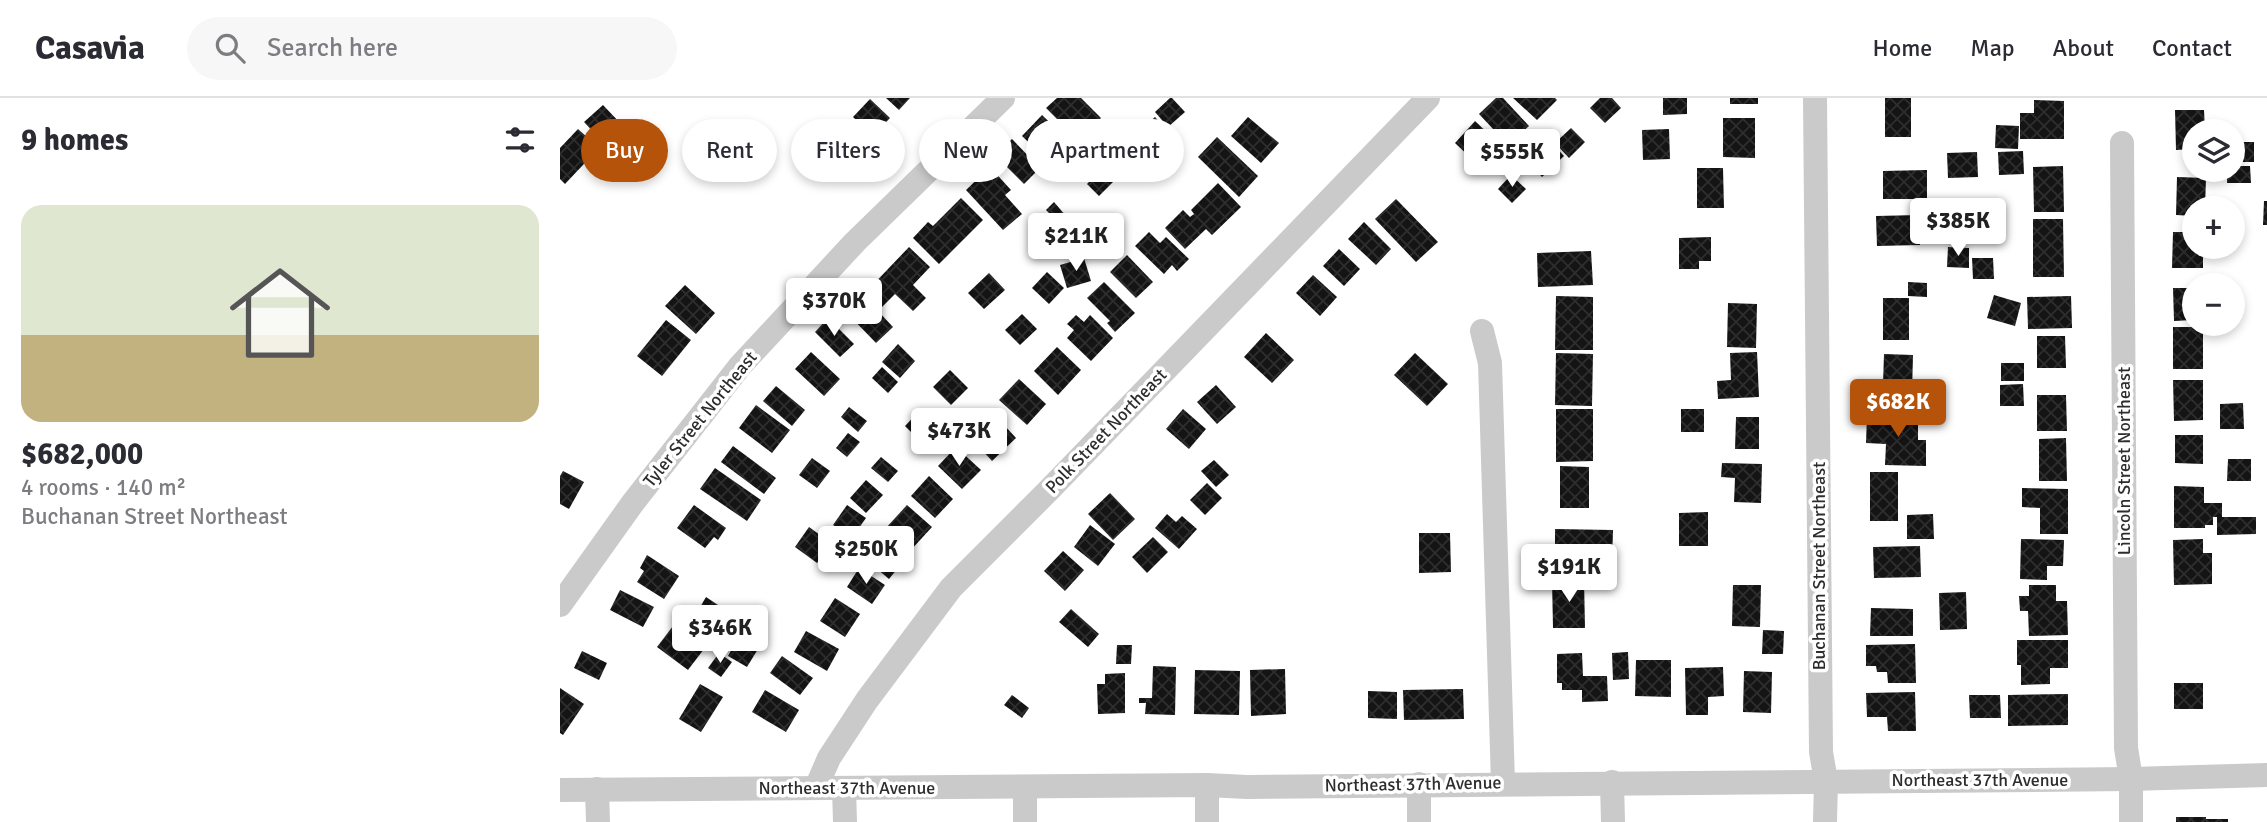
<!DOCTYPE html>
<meta charset="utf-8">
<style>
body{margin:0;font-family:Signika,sans-serif;background:#f7f7f7;color:#2b2b33;height:100vh;display:flex;flex-direction:column;font-size:26px;white-space:nowrap}
*{box-sizing:border-box;margin:0}
p{font-size:23px;color:#7c7c81}
.icon{flex:none;width:38px;height:38px;fill:none;stroke:currentColor;stroke-width:2;stroke-linecap:round;stroke-linejoin:round}
.map{position:relative;flex:1;overflow:hidden}
.sheet{display:flex;flex-direction:column;background:#fff;width:560px}
.sheet>*{flex:none}
.hud{position:absolute;left:21px;top:21px;width:665px;height:63px;display:flex;gap:14px}
.tools{position:absolute;left:1622px;top:21px;display:grid;gap:14px}
.tools a{display:grid;place-items:center;width:63px;height:63px;border-radius:50%;background:#fff;box-shadow:0 4px 10px #0003;font-size:35px}
.price{position:absolute;translate:-50% -60px;padding:0 16px;border-radius:7px;background:#fff;color:#222;font-size:23px;line-height:46px;filter:drop-shadow(0 2px 4px #0008)}
.price::after{content:'';position:absolute;left:50%;top:42px;width:21px;height:16px;margin-left:-10px;background:inherit;clip-path:polygon(0 0,100% 0,50% 100%)}
.price.active{background:#b45309;color:#fff}
ul{padding:0;list-style:none}
li{display:grid;align-content:center;gap:14px;height:371px;padding:0 21px}
li span{display:grid;place-items:center;height:217px;border-radius:21px;color:#555}
li>.icon{margin-inline-start:auto}
span .icon{width:126px;height:126px;fill:#fffc;stroke-width:1}
li b{font-size:30px}
h2{display:flex;justify-content:space-between;align-items:center;height:84px;padding:0 21px;font-size:30px}
.pill{padding:0 24px;border-radius:32px;background:#fff;box-shadow:0 4px 10px #0003;font-size:24px;line-height:63px}
.pill.active{background:#b45309;color:#fff}
header{display:flex;align-items:center;gap:42px;box-sizing:border-box;height:98px;padding:0 35px;background:#fff;border-bottom:2px solid #e1e1e2}
header strong{font-size:33px}
nav{display:flex;gap:38px;margin-inline-start:auto;font-size:24px}
.search{width:490px;height:63px;background:#f7f7f7;display:flex;align-items:center;gap:18px;box-sizing:border-box;padding:0 24px;border-radius:38px;color:#7c7c81;font-size:26px}
main{display:flex;flex:1;min-height:0}
.map>svg:first-child{display:block}
</style>
<header>
<strong>Casavia</strong>
<div class="search"><svg class="icon" aria-label="search" viewBox="0 0 24 24"><circle cx="10" cy="10" r="6"/><path d="M15 15l6 6"/></svg>Search here</div>
<nav><a>Home</a><a>Map</a><a>About</a><a>Contact</a></nav>
</header>
<main>
<section class="sheet">
<h2>9 homes<svg class="icon" aria-label="filters" viewBox="0 0 24 24"><path d="M4 7h16M4 17h16"/><circle cx="9" cy="7" r="2"/><circle cx="15" cy="17" r="2"/></svg></h2>
<ul>
<li><span style="background:linear-gradient(#dfe7d0 60%,#c2b280 0)"><svg class="icon" aria-label="home" viewBox="0 0 24 24"><path d="M3 11l9-7 9 7M6 9v11h12V9"/></svg></span><div><b>$682,000</b><p>4 rooms · 140 m²</p><p>Buchanan Street Northeast</p></div></li>
</ul>
</section>
<div class="map">
<svg width="1707" height="724" viewBox="0 0 1707 724">
<defs>
<pattern id="building-cross-hatch" width="8" height="8" patternUnits="userSpaceOnUse" patternTransform="scale(1.75)"><rect width="8" height="8" fill="#141414"/><path d="M0 0l8 8M0 8l8-8" fill="none" stroke="#2e2e2e"/></pattern>
</defs>
<rect width="100%" height="100%" fill="#fff"/>
<g fill="url(#building-cross-hatch)">
<path d="M326,0H350L339,12Z"/>
<path d="M497,0H521L541,20L537,24L544,31L527,47L520,40L518,42L486,10Z"/>
<path d="M610,0H612L625,14L608,29L595,14Z"/>
<path d="M936,0H943L969,28L948,47L919,16Z"/>
<path d="M953,0H995L997,2L977,22Z"/>
<path d="M1040,0H1052L1061,10L1045,25L1030,10Z"/>
<path d="M1103,0H1127V16L1103,17Z"/>
<rect x="1170" y="0" width="28" height="6"/>
<rect x="1325" y="0" width="26" height="39"/>
<path d="M310,1L330,20L313,38L293,19Z"/>
<path d="M1474,2L1504,3V41H1460V15H1474Z"/>
<path d="M43,7L62,27L55,33L64,42L52,54L24,24Z"/>
<path d="M1615,12H1644L1645,33H1634V51L1616,52Z"/>
<path d="M482,17L510,44L490,65L462,38Z"/>
<path d="M595,19L606,31L591,45L579,33Z"/>
<path d="M688,19L719,45L701,65L671,38Z"/>
<path d="M1163,20H1195V60L1163,59Z"/>
<path d="M915,23L934,41L914,63L895,45Z"/>
<path d="M1436,27L1459,28L1458,51L1435,50Z"/>
<path d="M1011,30L1025,44L1009,60L995,45Z"/>
<path d="M18,31L39,50L5,86L0,81V50Z"/>
<path d="M1109,31L1110,61L1083,62L1082,32Z"/>
<path d="M657,39L698,78L679,99L638,59Z"/>
<path d="M452,41L480,70L464,86L435,57Z"/>
<path d="M990,43L1004,58L982,79L968,63Z"/>
<rect x="1673" y="44" width="21" height="20"/>
<path d="M556,50L572,66L557,81L534,58L539,53L546,60Z"/>
<path d="M1463,53L1464,76L1439,77L1438,54Z"/>
<path d="M1417,54L1418,79L1388,80L1387,55Z"/>
<path d="M1503,68L1504,114H1474L1473,69Z"/>
<path d="M1673,68H1690L1691,85H1667V72H1673Z"/>
<path d="M430,69L451,92L445,97L462,116L443,132L406,92Z"/>
<path d="M1137,70H1163L1164,110H1137Z"/>
<path d="M541,72L553,84L539,98L527,86Z"/>
<path d="M1367,72V101H1323V73Z"/>
<path d="M951,77L966,91L952,105L938,91Z"/>
<path d="M1617,79L1646,80L1645,110H1634V118L1616,117Z"/>
<path d="M658,85L681,109L652,137L646,131L625,151L605,130L623,112L630,119L634,116L631,112Z"/>
<path d="M401,100L423,122L379,166L353,140L368,124L373,128Z"/>
<path d="M836,101L878,144L856,164L815,121Z"/>
<path d="M1704,103H1707V127H1703Z"/>
<path d="M494,104L506,118L499,125L486,112Z"/>
<path d="M1358,117L1360,147L1317,148L1316,118Z"/>
<path d="M484,121L498,136L484,148L471,133Z"/>
<path d="M1473,121H1503L1504,179H1473Z"/>
<path d="M804,124L831,151L816,167L788,141Z"/>
<path d="M589,134L600,145L606,139L629,161L617,173L612,167L604,176L575,148Z"/>
<path d="M1613,134H1634V149H1643V170H1612Z"/>
<path d="M1151,139V163H1139V171H1119V140Z"/>
<path d="M349,149L370,169L353,187L366,200L353,213L335,196L322,209L306,194Z"/>
<path d="M1388,149L1409,150V170L1387,169Z"/>
<path d="M779,151L800,171L784,188L763,168Z"/>
<path d="M1031,153L1033,187L978,189L977,155Z"/>
<path d="M567,157L593,184L576,200L550,174Z"/>
<path d="M524,160L531,183L507,190L500,167Z"/>
<path d="M1412,160H1433L1434,181H1413Z"/>
<path d="M487,174L504,190L489,206L472,190Z"/>
<path d="M429,175L445,192L424,211L408,195Z"/>
<path d="M753,177L777,199L760,218L736,195Z"/>
<path d="M544,184L575,215L555,234L547,225L550,223L527,200Z"/>
<path d="M1348,184L1367,185V199L1348,198Z"/>
<path d="M125,187L155,215L136,236L105,208Z"/>
<path d="M1613,190H1634V222L1614,223Z"/>
<path d="M1434,197L1461,205L1455,228L1427,220Z"/>
<path d="M304,198L333,229L316,245L286,214Z"/>
<path d="M996,198L1033,199V252H995Z"/>
<path d="M1511,198L1512,230L1468,231L1467,199Z"/>
<rect x="1323" y="200" width="26" height="42"/>
<path d="M1168,205L1197,206L1196,250L1167,249Z"/>
<path d="M462,216L477,231L460,247L445,232Z"/>
<path d="M516,217L524,224L530,217L553,240L531,263L507,240L514,232L507,226Z"/>
<path d="M268,220L294,246L280,259L255,234Z"/>
<path d="M106,222L131,242L102,278L77,258Z"/>
<rect x="1613" y="229" width="30" height="42"/>
<path d="M706,235L734,262L712,285L684,259Z"/>
<path d="M1477,238H1505L1506,270H1477Z"/>
<path d="M338,246L355,263L340,280L322,264Z"/>
<path d="M497,249L521,272L498,297L474,273Z"/>
<path d="M251,254L280,281L264,298L235,271Z"/>
<path d="M1197,254L1199,299L1158,301L1157,283L1171,282L1170,255Z"/>
<path d="M855,255L888,286L867,308L834,277Z"/>
<path d="M996,255L1033,256L1032,308L995,307Z"/>
<path d="M1324,256L1353,257L1352,296H1329V286H1323Z"/>
<rect x="1441" y="265" width="23" height="18"/>
<path d="M322,269L338,284L328,295L312,280Z"/>
<path d="M390,272L408,290L391,307L373,289Z"/>
<path d="M459,281L486,306L467,327L439,302Z"/>
<path d="M1613,282H1643V322L1614,323Z"/>
<path d="M1463,286L1464,308H1440V287Z"/>
<path d="M656,287L676,309L657,326L637,304Z"/>
<path d="M216,288L245,312L232,328L203,303Z"/>
<path d="M1477,297H1506L1507,333H1477Z"/>
<path d="M1683,305L1684,331H1660V306Z"/>
<path d="M196,307L230,332L212,355L179,330Z"/>
<path d="M289,309L307,323L298,334L281,319Z"/>
<path d="M623,311L646,331L629,351L606,331Z"/>
<path d="M996,311H1033V363L996,364Z"/>
<rect x="1121" y="311" width="23" height="23"/>
<path d="M359,313L372,327L358,341L345,328Z"/>
<path d="M421,314L428,322L434,316L456,340L432,363L410,339L416,334L408,326Z"/>
<path d="M1307,317L1358,318V342H1366V368L1325,367L1326,346L1306,345Z"/>
<path d="M1176,319H1199V351H1175Z"/>
<path d="M288,335L300,344L287,359L276,350Z"/>
<path d="M1615,337H1643V366L1615,365Z"/>
<path d="M1506,340L1507,383H1479V341Z"/>
<path d="M173,348L216,380L204,396L161,364Z"/>
<path d="M396,349L421,372L402,391L378,368Z"/>
<path d="M321,359L338,373L328,384L311,370Z"/>
<path d="M252,360L270,373L257,390L239,377Z"/>
<path d="M1668,361H1691V383H1667Z"/>
<path d="M654,362L669,377L656,389L641,373Z"/>
<path d="M1162,365L1202,366L1201,405L1174,404L1175,380L1161,379Z"/>
<path d="M1000,368L1029,369V410H1000Z"/>
<path d="M155,370L201,402L187,423L140,391Z"/>
<path d="M3,373L24,384L9,411L0,406V378Z"/>
<rect x="1310" y="374" width="28" height="49"/>
<path d="M369,378L393,401L375,420L351,398Z"/>
<path d="M306,382L323,397L306,415L290,400Z"/>
<path d="M647,385L662,400L645,417L630,402Z"/>
<path d="M1614,388L1644,389V405H1662V419H1696V436L1657,437V419H1653V427H1645V430H1614Z"/>
<path d="M1462,390L1508,391V436H1480V410L1462,409Z"/>
<path d="M550,395L575,421L553,442L528,416Z"/>
<path d="M134,407L166,430L158,442L154,439L145,450L117,430Z"/>
<path d="M287,407L306,420L292,440L273,427Z"/>
<path d="M347,407L372,429L350,453L325,431Z"/>
<path d="M1148,414V448H1119V415Z"/>
<path d="M607,416L616,424L622,418L637,431L619,451L595,430Z"/>
<path d="M1373,416L1374,441H1347V417Z"/>
<path d="M530,427L555,446L538,468L514,449Z"/>
<path d="M249,429L271,445L257,465L235,449Z"/>
<path d="M995,431L1053,432L1052,466L995,465Z"/>
<path d="M317,433L347,459L329,481L298,455Z"/>
<path d="M859,435H890L891,474L859,475Z"/>
<path d="M593,439L608,454L587,475L572,459Z"/>
<path d="M1461,441L1504,442L1503,468H1487V482L1460,481Z"/>
<path d="M1643,441V455H1652V486L1614,487L1613,442Z"/>
<path d="M1360,448L1361,479L1314,480L1313,449Z"/>
<path d="M503,453L524,472L505,493L484,473Z"/>
<path d="M87,457L119,478L104,501L77,484L84,473L80,470Z"/>
<path d="M299,470L325,487L312,506L287,489Z"/>
<path d="M1024,481L1025,530H993L992,482Z"/>
<path d="M1173,487H1201L1200,529L1172,528Z"/>
<path d="M1469,487H1496V503H1507L1508,537L1469,538L1468,513H1460L1459,498H1469Z"/>
<path d="M60,492L94,509L83,529L50,512Z"/>
<path d="M1406,494L1407,531L1380,532L1379,495Z"/>
<path d="M146,499L164,511L153,527L136,516Z"/>
<path d="M275,500L300,516L285,539L260,523Z"/>
<path d="M1311,510L1353,511V538H1310Z"/>
<path d="M511,511L539,536L528,549L499,524Z"/>
<path d="M113,528L144,551L128,572L97,549Z"/>
<path d="M1203,532L1224,533L1223,556H1202Z"/>
<path d="M246,533L279,551L267,573L234,554Z"/>
<path d="M178,540L198,551L187,569L168,558Z"/>
<path d="M1457,542H1508V570H1490V586L1461,587V567H1457Z"/>
<path d="M1355,546L1356,585H1328L1327,574H1317L1316,568H1306V547Z"/>
<path d="M557,547H572L571,566H556Z"/>
<path d="M22,553L47,565L39,582L14,570Z"/>
<path d="M1068,554L1069,581L1053,582L1052,555Z"/>
<path d="M159,555L172,564L161,579L148,570Z"/>
<path d="M1022,555L1023,578H1047L1048,603L1022,604V592H1002V585H997V556Z"/>
<path d="M222,558L253,580L240,597L210,575Z"/>
<path d="M1076,562H1111V599L1075,598Z"/>
<path d="M593,568L616,569L615,617L585,616L586,605H579V600H592Z"/>
<path d="M1163,569L1164,598L1148,599V617H1126L1125,570Z"/>
<path d="M725,571L726,616L691,618L690,572Z"/>
<path d="M635,572L680,573L679,617L634,616Z"/>
<path d="M1184,573L1212,574L1211,615L1183,614Z"/>
<path d="M565,575V615L538,616L537,586H545V576Z"/>
<rect x="1614" y="585" width="29" height="26"/>
<path d="M140,586L163,599L141,634L119,621Z"/>
<path d="M0,590L24,606L3,637L0,635Z"/>
<path d="M903,591L904,621L844,622L843,592Z"/>
<path d="M205,592L239,612L226,634L192,614Z"/>
<path d="M808,593L837,594V621L808,620Z"/>
<path d="M1355,594L1356,633H1328L1327,619H1307L1306,595Z"/>
<path d="M1508,596V627L1448,628V597Z"/>
<path d="M452,597L469,610L462,620L444,607Z"/>
<path d="M1409,597H1440L1441,620H1410Z"/>
<path d="M1616,719H1646V721H1668V724H1616Z"/>
</g>
<g fill="none" stroke-linecap="round" stroke-linejoin="round">
<g stroke="#cacaca" stroke-width="24">
<path d="M1255,0L1261,654L1266,683L1265,724"/>
<path d="M1562,45L1566,650L1571,681V724"/>
<path d="M922,233L930,265L943,685"/>
<path d="M0,507L72,406L180,268L295,144L443,0"/>
<path d="M1052,684L1053,724"/>
<path d="M647,687V724"/>
<path d="M465,689V724"/>
<path d="M256,690L269,660L307,602L391,490L490,391L868,0"/>
<path d="M284,690L285,724"/>
<path d="M37,691L38,724"/>
<path d="M0,692L647,687L687,689L1571,681L1707,677"/>
<path d="M859,724V686"/>
</g>
</g>
<g text-anchor="middle" dominant-baseline="central" stroke-width="7" stroke-linejoin="round" paint-order="stroke">
<g font-size="18" fill="#2d2d2d" stroke="#fff">
<text transform="translate(140 321) rotate(-51)">Tyler Street Northeast</text>
<text transform="translate(546 333) rotate(-46)">Polk Street Northeast</text>
<text transform="translate(1564 363) rotate(-90)">Lincoln Street Northeast</text>
<text transform="translate(1259 468) rotate(-90)">Buchanan Street Northeast</text>
<text x="1420" y="682">Northeast 37th Avenue</text>
<text transform="translate(853 686) rotate(-1)">Northeast 37th Avenue</text>
<text x="287" y="690">Northeast 37th Avenue</text>
</g>
</g>
</svg>
<div class="tools">
<a><svg class="icon" aria-label="layers" viewBox="0 0 24 24"><path d="M12 4l9 5-9 5-9-5zM3 14l9 5 9-5"/></svg></a>
<a>+</a>
<a>−</a>
</div>
<b class="price" style="left:952px;top:91px">$555K</b>
<b class="price" style="left:1398px;top:160px">$385K</b>
<b class="price" style="left:516px;top:175px">$211K</b>
<b class="price" style="left:274px;top:240px">$370K</b>
<b class="price active" style="left:1338px;top:341px">$682K</b>
<b class="price" style="left:399px;top:370px">$473K</b>
<b class="price" style="left:306px;top:488px">$250K</b>
<b class="price" style="left:1009px;top:506px">$191K</b>
<b class="price" style="left:160px;top:567px">$346K</b>
<div class="hud">
<a class="pill active">Buy</a>
<a class="pill">Rent</a>
<a class="pill">Filters</a>
<a class="pill">New</a>
<a class="pill">Apartment</a>
</div>
</div>
</main>
